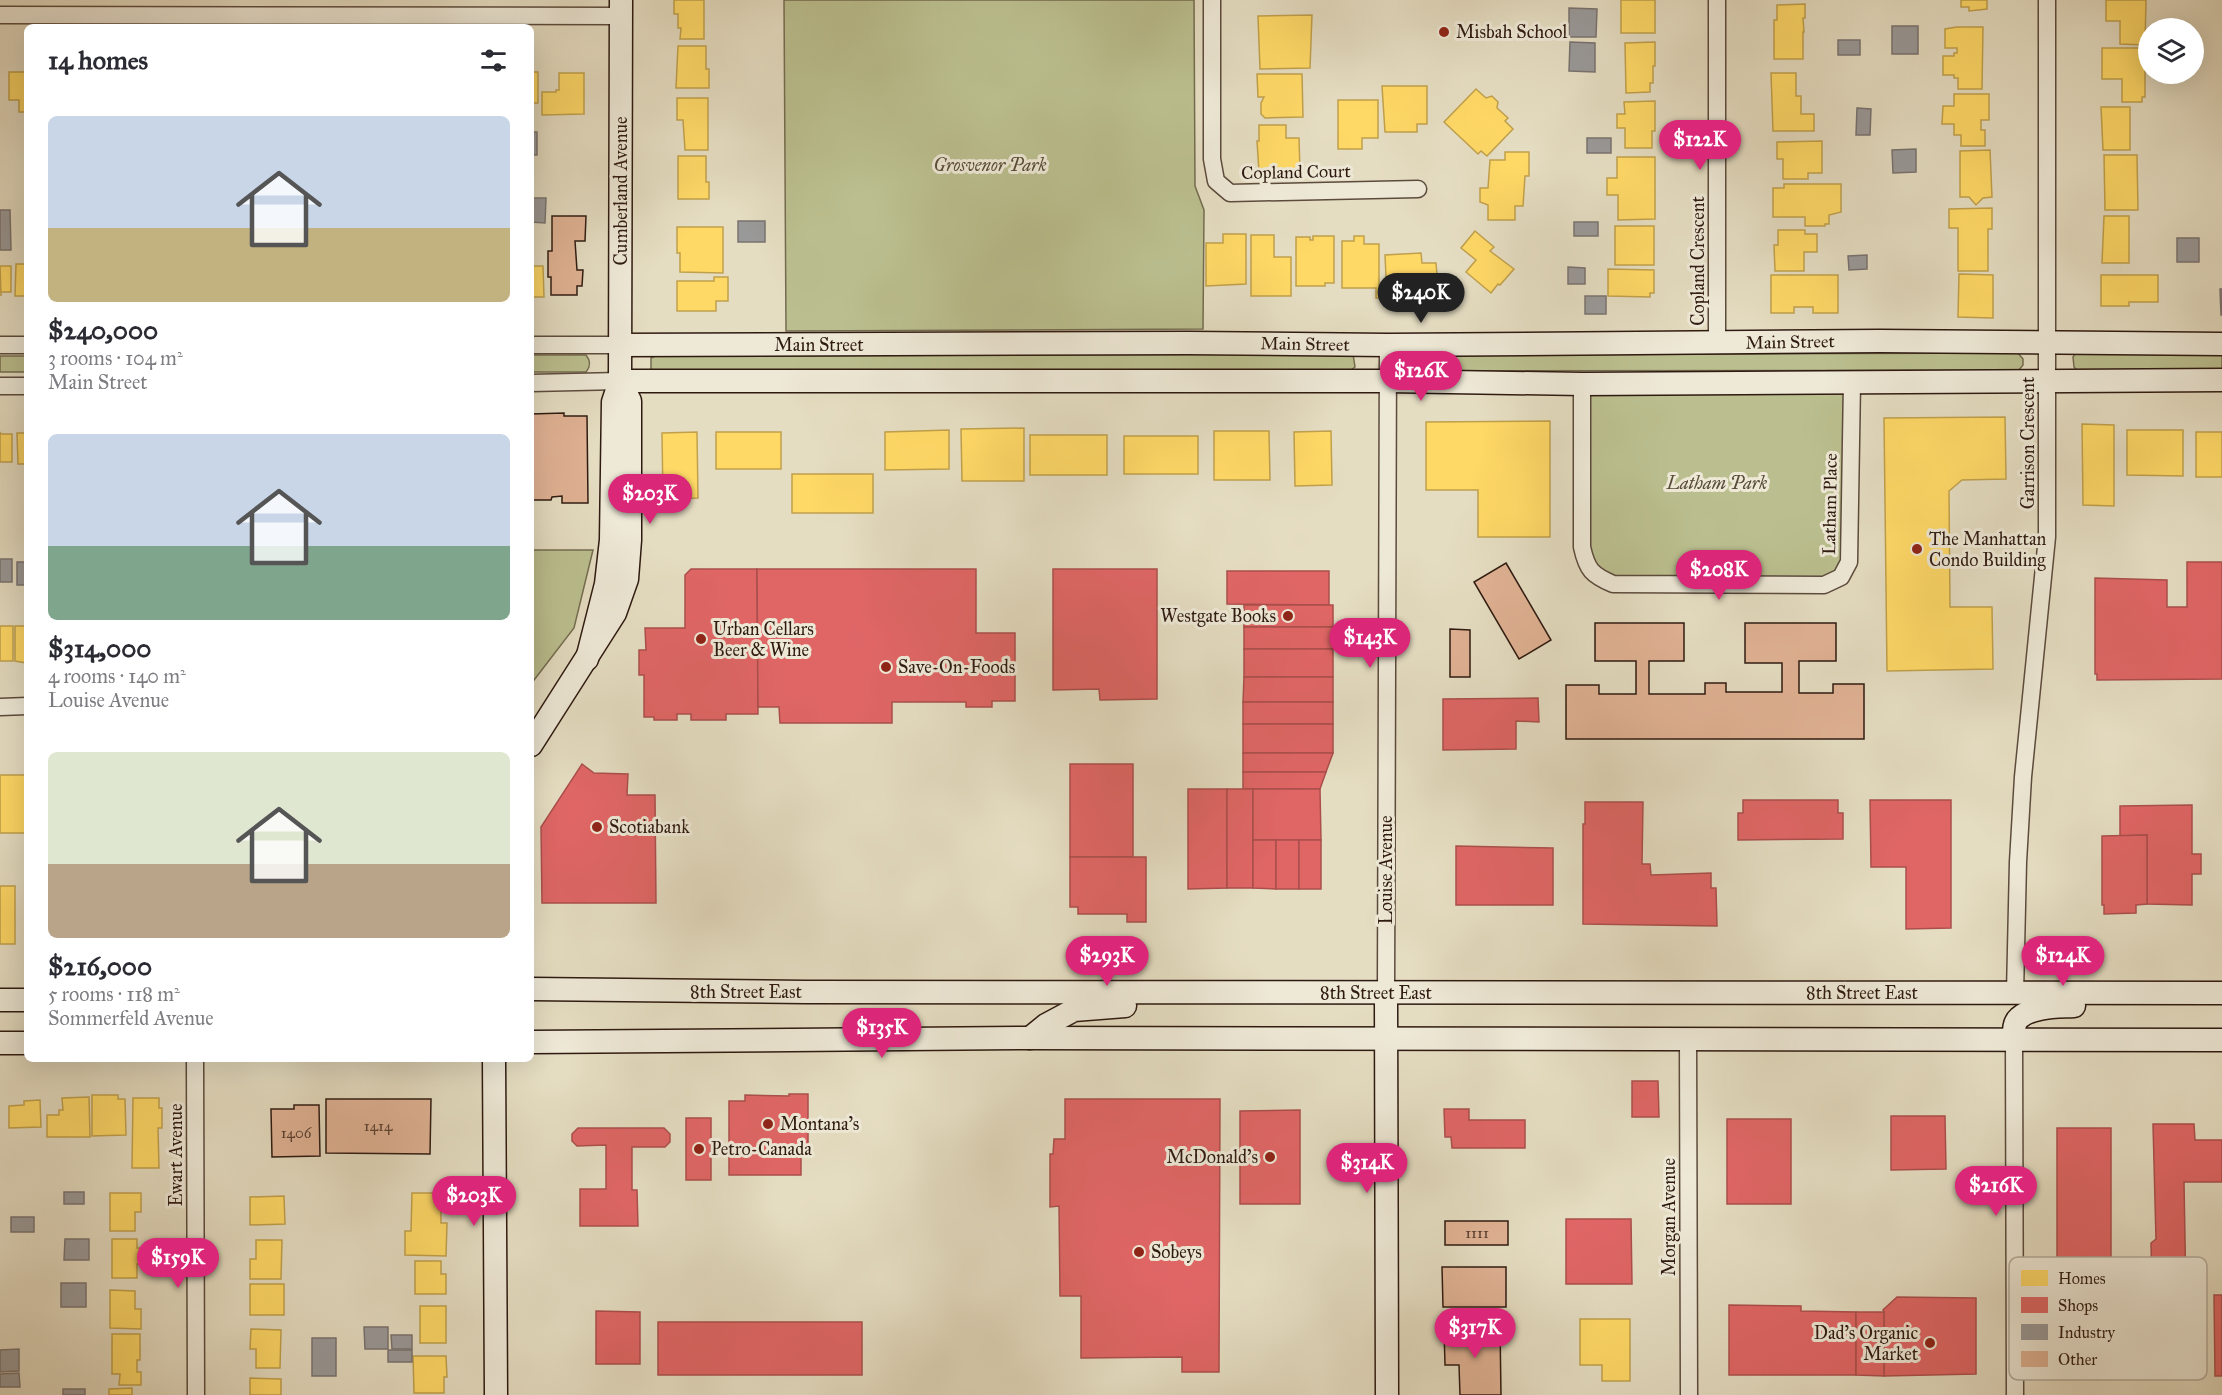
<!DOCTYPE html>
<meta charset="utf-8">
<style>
body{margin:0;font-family:"IM FELL Great Primer",serif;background:#f7f7f7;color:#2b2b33;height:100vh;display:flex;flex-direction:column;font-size:22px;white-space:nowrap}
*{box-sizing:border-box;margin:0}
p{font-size:20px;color:#7c7c81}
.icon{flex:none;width:33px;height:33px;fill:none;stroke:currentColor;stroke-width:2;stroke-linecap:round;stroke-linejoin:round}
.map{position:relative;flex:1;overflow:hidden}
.drawer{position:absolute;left:24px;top:24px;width:510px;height:1038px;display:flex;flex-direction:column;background:#fff;border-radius:9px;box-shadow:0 6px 24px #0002}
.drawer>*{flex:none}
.controls{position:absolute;left:2138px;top:18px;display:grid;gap:12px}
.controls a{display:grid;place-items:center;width:66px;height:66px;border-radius:50%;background:#fff;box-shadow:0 6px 24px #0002;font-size:30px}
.price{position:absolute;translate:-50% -51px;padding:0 14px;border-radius:21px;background:#db2777;color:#fff;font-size:20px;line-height:39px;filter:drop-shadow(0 2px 3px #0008)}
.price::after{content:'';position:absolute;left:50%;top:36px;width:18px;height:14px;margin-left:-9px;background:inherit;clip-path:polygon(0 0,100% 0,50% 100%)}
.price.current{background:#222;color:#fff}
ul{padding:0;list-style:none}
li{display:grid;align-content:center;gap:12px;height:318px;padding:0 24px}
li span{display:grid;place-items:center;height:186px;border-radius:9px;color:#555}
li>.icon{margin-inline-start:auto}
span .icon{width:108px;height:108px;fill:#fffc;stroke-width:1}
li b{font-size:26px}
h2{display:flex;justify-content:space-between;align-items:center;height:72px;padding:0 24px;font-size:26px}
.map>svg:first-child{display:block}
</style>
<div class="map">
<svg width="2222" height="1395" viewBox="0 0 2222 1395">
<rect width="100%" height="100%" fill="#e5ddc2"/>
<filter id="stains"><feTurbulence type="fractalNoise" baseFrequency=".00333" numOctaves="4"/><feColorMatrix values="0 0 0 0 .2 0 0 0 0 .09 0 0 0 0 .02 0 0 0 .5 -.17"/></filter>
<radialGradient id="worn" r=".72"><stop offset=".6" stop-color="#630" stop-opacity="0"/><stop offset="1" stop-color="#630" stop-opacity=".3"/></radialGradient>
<g fill="#bbbf8f" stroke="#746c50" stroke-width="1.5">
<path d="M784,0H1194L1195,186L1204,210L1203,329L786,331Z"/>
<path d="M2018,353L2023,359V365L2019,370L1415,371L1412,368L1411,360L1415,355Z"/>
<path d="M2222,353V369L2077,370L2074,367L2073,357L2075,354H2080Z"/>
<path d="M1353,354L1355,367L1351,370L655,372L651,369V358L655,356Z"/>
<path d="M531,355H586C591,361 591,366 586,372H531Z"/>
<rect x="0" y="356" width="27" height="16"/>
<path d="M1852,382L1841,577L1613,584L1586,563L1582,384Z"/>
<path d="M531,550H593L574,628L531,684Z"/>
</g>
<g fill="#ffd966" stroke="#c0a04c" stroke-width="1.5">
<path d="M674,0H704V39H680L681,28H678V14H674Z"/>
<rect x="1621" y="0" width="34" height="33"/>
<path d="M1961,0H1987V9L1969,11V7H1961Z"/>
<path d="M2106,0H2146L2145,45L2120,44V21H2106Z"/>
<path d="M1805,4V18H1803L1804,32H1803V59H1774V20H1777V5Z"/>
<path d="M1312,15L1310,68L1260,69L1258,16Z"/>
<path d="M1957,27H1983L1982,89H1958V78H1954V75H1943V56H1954V53H1957V48H1945V29Z"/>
<path d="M1655,42V66H1653V83H1650V92L1626,93L1625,43Z"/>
<path d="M678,46H706V69H709V88H676Z"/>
<path d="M2102,48H2145V97H2142V102H2122V79H2102Z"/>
<path d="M9,72H27V112H19V100H9Z"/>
<rect x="531" y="72" width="7" height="31"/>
<path d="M559,73H584V114L542,115V92H556V90H559Z"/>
<path d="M1771,73H1796V96H1801V114H1814V131H1773Z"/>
<path d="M1257,74H1302L1303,117L1265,118L1261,114V103L1264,97H1258Z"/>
<path d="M1382,86H1427V124H1417V132H1385Z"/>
<path d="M1476,89L1486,98L1492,96L1498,102L1497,108L1508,118L1505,121L1513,129L1487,156L1481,151L1478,154L1444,122Z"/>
<path d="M1954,94H1989V120H1981V130H1985V146H1961V135H1954V124H1942L1943,106H1954Z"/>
<path d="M677,98H708V150H685L683,120H677Z"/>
<path d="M1338,100H1378V138H1362V149H1338Z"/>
<path d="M1655,101V131H1652V148H1625V128H1617V114H1625L1624,102Z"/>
<path d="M2101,107H2130V150H2103Z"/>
<path d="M1259,125H1286V138H1299L1300,172H1259L1257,141H1259Z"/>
<path d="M1822,141V173H1808V179H1783V159H1777V142Z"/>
<path d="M1990,150L1992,197L1983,198L1976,205L1969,197H1960V151Z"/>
<path d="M1505,152H1529V176H1525L1523,206H1515V220H1488V205L1480,202V188H1488L1490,160H1505Z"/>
<path d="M2104,155H2137L2138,210H2105Z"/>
<path d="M678,156H706V182H709V199H678Z"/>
<path d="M1617,157H1655V219L1618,220V195H1607V178H1617Z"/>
<path d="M1784,184H1841V212L1829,215V224H1825V226H1805V217H1773V188H1784Z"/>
<path d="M1992,208V229H1988V271H1958V228H1949V209Z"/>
<path d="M2104,216H2129V263H2102Z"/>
<rect x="1615" y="226" width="39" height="39"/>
<path d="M677,227H723V273L680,272V253H677Z"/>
<path d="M1778,230H1805V234H1817V252H1804V271H1775L1774,245H1778Z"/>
<path d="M1475,231L1494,247L1490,251L1514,269L1500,285L1498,284L1491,293L1466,272L1476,260L1461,248Z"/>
<path d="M1223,234H1246V284L1206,286V243H1223Z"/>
<path d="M1251,235H1274V257H1291V296H1251Z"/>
<path d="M1313,236H1334V283H1325V286H1296V237H1310V240H1313Z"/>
<path d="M1354,236H1364V244H1379V288H1383V298H1376V288H1342V241H1354Z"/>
<path d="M1421,253L1422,263H1436L1437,275H1443L1444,297L1387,299L1385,255Z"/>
<path d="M16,264H27V296H15Z"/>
<path d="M0,266H11V292H1V296Z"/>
<path d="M531,266H543L544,297H531Z"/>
<path d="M1608,269L1654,270V293H1650V297L1608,296Z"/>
<path d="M1959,274L1993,275V318L1958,317Z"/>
<path d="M1771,275H1838V313H1813V307H1794V313H1771Z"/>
<path d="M2101,275H2158V302H2129V306H2101Z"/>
<path d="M714,277H728V301H716V311H677V281H714Z"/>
<path d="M2005,417L2006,479L1962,480L1949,491L1950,607H1992L1993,669L1887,671L1884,418Z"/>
<path d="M1550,421V537H1478V490H1426V422Z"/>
<path d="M2082,424L2114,425V506L2083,505Z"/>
<path d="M1024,428V481H962L961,429Z"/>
<path d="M949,430V469L885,470V432Z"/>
<path d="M2127,430H2183V476L2127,475Z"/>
<path d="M1214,431H1269L1270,480H1214Z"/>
<path d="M1331,431L1332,485L1295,486L1294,432Z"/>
<path d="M0,432L1,434H12V462H0Z"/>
<path d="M697,432L698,498L663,499L662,433Z"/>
<rect x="716" y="432" width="65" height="37"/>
<rect x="2196" y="432" width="26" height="45"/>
<path d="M17,433H27V464H18Z"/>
<rect x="1030" y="435" width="77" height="40"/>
<rect x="1124" y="436" width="74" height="38"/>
<rect x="792" y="474" width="81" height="39"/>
<rect x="0" y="626" width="13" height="35"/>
<path d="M15,626H27V663L15,661Z"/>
<rect x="0" y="775" width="27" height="58"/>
<rect x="0" y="886" width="15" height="58"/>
<path d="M92,1095H118V1099H125L126,1135L92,1136Z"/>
<path d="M89,1097L90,1137H47V1115H59V1110H63L62,1098Z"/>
<path d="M133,1098H159V1108H162V1128H158L159,1168H132Z"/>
<path d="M40,1100L41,1127L9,1128V1106L24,1105V1101Z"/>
<path d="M110,1193H141V1212H135V1231H110Z"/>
<path d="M412,1193H437V1204H441V1223H447L446,1256L405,1255V1231H411Z"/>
<path d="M284,1196L285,1224L250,1225V1197Z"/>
<path d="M112,1239H137V1248H140V1264H137V1278H112Z"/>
<path d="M256,1240H282L281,1279H250V1259H256Z"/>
<path d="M415,1261H441V1274H446V1294H415Z"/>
<rect x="250" y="1284" width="34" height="31"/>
<path d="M110,1290L135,1291V1309H141V1329L110,1328Z"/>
<rect x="420" y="1306" width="26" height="37"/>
<path d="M1580,1319H1630V1381H1602V1365H1580Z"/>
<path d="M251,1329L281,1330L280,1368H256V1349H250Z"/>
<path d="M112,1334H140V1360H137V1372H141V1385H119L120,1374H112Z"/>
<path d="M413,1356H446L447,1377H444V1393H414Z"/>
<path d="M250,1378L281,1379V1395H250Z"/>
<path d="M132,1388V1395H109V1389Z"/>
</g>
<g fill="#e06666" stroke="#ab4f4c" stroke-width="1.5">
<path d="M2187,562H2222V679L2097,680V674H2095V578L2167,580V607H2187Z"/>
<path d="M691,569H757L758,714H726V720H691V714H677V720H654V717H644V675H639V650H646L645,628H685V575Z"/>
<path d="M757,569H976V633H1015V701H992V707H966V702H892V723H780L779,707H758Z"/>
<path d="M1053,569H1157V699L1100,700L1099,689L1053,690Z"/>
<path d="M1227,571H1329V605L1227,604Z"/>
<rect x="1244" y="605" width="89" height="22"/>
<rect x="1244" y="627" width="89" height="22"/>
<rect x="1244" y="649" width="89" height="28"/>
<path d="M1244,677H1333V702H1243Z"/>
<path d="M1538,698L1539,722L1516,721V749L1443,750V699Z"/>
<rect x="1243" y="702" width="90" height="22"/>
<rect x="1243" y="724" width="90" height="29"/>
<path d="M1243,753H1333L1326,772H1243Z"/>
<path d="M582,764L594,773L628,774L627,795H655L656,903H542L541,827Z"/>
<rect x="1070" y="764" width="63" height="93"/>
<path d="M1243,772H1326L1320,789H1243Z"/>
<path d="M1188,789H1227V888L1188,889Z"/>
<rect x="1227" y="789" width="26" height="99"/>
<path d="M1253,789H1320L1321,840H1253Z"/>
<path d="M1743,800H1838V813H1843V839L1738,840V813H1743Z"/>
<path d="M1870,800H1951V928L1906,929V867H1871Z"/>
<path d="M1585,802H1643L1642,864H1650L1651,875L1711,873V888H1716L1717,926L1583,924V824H1585Z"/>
<path d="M2192,805V854H2201V874H2192V905L2147,904V835L2120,836V806Z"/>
<path d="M2147,835V904L2136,905V913L2104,914V905H2102V836Z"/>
<path d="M1253,840H1276V889L1253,888Z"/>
<rect x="1276" y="840" width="23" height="49"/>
<rect x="1299" y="840" width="22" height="49"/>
<path d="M1456,846L1553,848V905H1456Z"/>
<path d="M1070,857H1146V922H1127V914H1078V907H1070Z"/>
<path d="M1632,1081H1658L1659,1117H1632Z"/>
<path d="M789,1094H808V1147H801V1175H729V1101H745V1095L789,1096Z"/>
<path d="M1065,1099H1220L1219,1372H1182V1357L1081,1358V1296H1060L1059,1206L1050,1207V1154H1053L1054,1139H1065Z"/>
<path d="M1444,1109H1469V1120H1525V1148H1452L1451,1137H1445Z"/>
<path d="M1300,1110V1204H1240V1111Z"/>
<path d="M1891,1116H1945L1946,1169L1891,1170Z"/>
<rect x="686" y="1118" width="25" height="62"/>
<rect x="1727" y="1119" width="64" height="85"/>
<path d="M2153,1124H2194L2195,1140H2222V1182H2184L2186,1298L2182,1302H2178V1334H2182V1371L2058,1372V1338H2062L2066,1342H2118L2122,1338H2155L2159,1333L2153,1327L2151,1243L2156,1239Z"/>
<path d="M578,1128H664L670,1134V1142L665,1147H632V1190H637L638,1226H580V1189H606V1145L577,1146L572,1141V1134Z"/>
<rect x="2057" y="1128" width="54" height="129"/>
<path d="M1566,1219H1631L1632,1284H1566Z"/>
<path d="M2214,1295H2222V1376H2215Z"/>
<path d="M1897,1297L1976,1298V1374L1884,1376V1312L1883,1310Z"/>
<path d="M1729,1305L1801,1306V1311L1856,1312V1375H1729Z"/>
<path d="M596,1311L640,1312V1364H596Z"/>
<path d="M1856,1312H1884V1376L1856,1375Z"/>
<rect x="658" y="1322" width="204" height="53"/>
</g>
<g fill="#999" stroke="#797370" stroke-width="1.5">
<path d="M1569,8L1597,9L1596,37H1569Z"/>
<rect x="1892" y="26" width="26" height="28"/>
<rect x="1838" y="40" width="22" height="15"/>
<path d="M1570,42L1595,43V72L1569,71Z"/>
<path d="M1857,108L1871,109L1870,135H1856Z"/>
<rect x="531" y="132" width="6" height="23"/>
<rect x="1587" y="138" width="24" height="15"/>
<path d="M1916,149V172L1893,173L1892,150Z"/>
<path d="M531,198H546L545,223L531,222Z"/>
<path d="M0,210H10L11,250H0Z"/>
<rect x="738" y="221" width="27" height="21"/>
<rect x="1574" y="222" width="24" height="14"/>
<rect x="2177" y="238" width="22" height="24"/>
<path d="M1867,255V269L1849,270L1848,256Z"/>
<path d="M1568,267L1585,268V284H1568Z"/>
<path d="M2220,289H2222V315H2221Z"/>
<rect x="1585" y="296" width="21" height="18"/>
<rect x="0" y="559" width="12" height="23"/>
<rect x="17" y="562" width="10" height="23"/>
<rect x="64" y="1192" width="20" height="12"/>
<rect x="11" y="1217" width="23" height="15"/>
<path d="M65,1239H89V1260H64Z"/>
<rect x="61" y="1283" width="25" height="24"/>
<path d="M364,1327H388V1349H365Z"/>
<path d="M391,1335H412V1349H392Z"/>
<rect x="312" y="1338" width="24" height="38"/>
<path d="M19,1349V1371L0,1372V1350Z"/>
<rect x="388" y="1350" width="24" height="12"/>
<path d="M19,1373L20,1387H0V1374Z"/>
<rect x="63" y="1389" width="22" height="6"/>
</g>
<g fill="#e0b294" stroke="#2e1a11" stroke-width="1.5">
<path d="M552,216H586L585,241H575L577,270H583L582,286H577V295H551V277H548V251H552Z"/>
<path d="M564,413V416H587L588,503H562V496L552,497L551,500H531V414Z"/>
<path d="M1506,563L1551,640L1519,659L1474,582Z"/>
<path d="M1595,623H1684V661H1649V694H1705V683H1726V692H1782V663H1745V623H1836V661H1799V693H1833V684H1864V739H1566V685H1599V694H1636V661H1595Z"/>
<path d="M1450,629L1470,630V677H1450Z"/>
<path d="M326,1099H431L430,1154L326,1153Z"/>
<path d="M294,1105H319L320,1156L272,1157L271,1109H294Z"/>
<rect x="1445" y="1221" width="63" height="24"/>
<path d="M1442,1267H1506V1307H1443Z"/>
<path d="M1500,1327L1501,1395H1460L1459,1365H1445L1444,1328Z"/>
</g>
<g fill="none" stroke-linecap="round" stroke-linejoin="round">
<defs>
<g id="street">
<path d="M1212,0V159L1216,181L1230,193L1418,189"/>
<path d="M1717,0V342"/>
<path d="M0,15L621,16"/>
<path d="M0,345H27"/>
<path d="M531,345H620"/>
<path d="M531,383L620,381"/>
<path d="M1582,384V547C1587,570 1592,575 1613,584L1824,585L1841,577L1849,562L1852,382"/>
<path d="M0,386H27"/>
<path d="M0,707L27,706"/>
<path d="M1386,993L1388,345"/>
<path d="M2015,993L2018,862L2023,777L2047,537V0"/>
<path d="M1688,1039L1689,1395"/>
<path d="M2014,1040L2015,1395"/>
<path d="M195,1059L196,1395"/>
</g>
<g id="secondary">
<path d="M620,345L1189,343L1388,345L1880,341L2222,344"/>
<path d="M620,381H1388L1582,384L2222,380"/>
<path d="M587,659L606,584L611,540L613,402L620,381L621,0"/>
<path d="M531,745L615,613L627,579L630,540V401L620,381"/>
<path d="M531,989L806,992L2222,993"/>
<path d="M1386,993L1387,1395"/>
<path d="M0,1000H27"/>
<path d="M1030,1038L1046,1025L1074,1010L1125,1006"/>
<path d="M2014,1040C2014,1033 2013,1023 2019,1018C2032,1006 2058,1007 2074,1006"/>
<path d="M531,1042L1030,1038L2222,1040"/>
<path d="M0,1043H27"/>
<path d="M494,1059L496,1395"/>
</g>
</defs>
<use href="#street" stroke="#5c4b3d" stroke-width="19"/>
<use href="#secondary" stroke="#2e1a11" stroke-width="25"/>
<use href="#street" stroke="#eee9d7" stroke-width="16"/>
<use href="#secondary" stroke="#eee9d7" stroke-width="22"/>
</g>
<g fill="#8f2418" stroke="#eee9d7" stroke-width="2">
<circle cx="1444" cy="32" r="6"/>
<circle cx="1917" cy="549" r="6"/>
<circle cx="1288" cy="616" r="6"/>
<circle cx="701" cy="639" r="6"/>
<circle cx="886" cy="667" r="6"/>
<circle cx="597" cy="827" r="6"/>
<circle cx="768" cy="1124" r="6"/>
<circle cx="699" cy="1149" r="6"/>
<circle cx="1270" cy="1157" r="6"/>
<circle cx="1139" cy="1252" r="6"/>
<circle cx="1930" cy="1343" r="6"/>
</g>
<g text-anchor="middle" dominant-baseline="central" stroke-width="6" stroke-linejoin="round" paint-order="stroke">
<g font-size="15" fill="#5a4032">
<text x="378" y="1126">1414</text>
<text x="296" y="1133">1406</text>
<text x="1477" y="1233">1111</text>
</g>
<g font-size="18" fill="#2e1a11" stroke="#eee9d7" text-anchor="start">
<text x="1456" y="32">Misbah School</text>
<text x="1929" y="539">The Manhattan<tspan x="1929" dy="21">Condo Building</tspan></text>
<text x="1276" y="616" text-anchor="end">Westgate Books</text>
<text x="713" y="629">Urban Cellars<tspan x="713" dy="21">Beer &amp; Wine</tspan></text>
<text x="898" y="667">Save-On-Foods</text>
<text x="609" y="827">Scotiabank</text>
<text x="780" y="1124">Montana's</text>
<text x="711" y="1149">Petro-Canada</text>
<text x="1258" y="1157" text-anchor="end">McDonald's</text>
<text x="1151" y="1252">Sobeys</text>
<text x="1918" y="1333" text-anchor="end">Dad's Organic<tspan x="1918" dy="21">Market</tspan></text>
</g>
<g font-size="18" font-style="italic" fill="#584c37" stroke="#eee9d7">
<text x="990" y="165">Grosvenor Park</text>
<text x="1717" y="483">Latham Park</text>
</g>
<g font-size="18" fill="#2e1a11" stroke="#eee9d7">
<text transform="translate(1296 172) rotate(-1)">Copland Court</text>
<text transform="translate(621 191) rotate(-90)">Cumberland Avenue</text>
<text transform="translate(1698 261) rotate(-90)">Copland Crescent</text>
<text transform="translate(1790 342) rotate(-1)">Main Street</text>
<text transform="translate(1305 344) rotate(1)">Main Street</text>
<text x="819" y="345">Main Street</text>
<text transform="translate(2028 443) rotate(-90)">Garrison Crescent</text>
<text transform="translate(1830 504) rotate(-89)">Latham Place</text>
<text transform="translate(1386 870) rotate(-90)">Louise Avenue</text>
<text x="746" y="992">8th Street East</text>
<text x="1376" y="993">8th Street East</text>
<text x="1862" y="993">8th Street East</text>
<text transform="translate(176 1155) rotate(-90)">Ewart Avenue</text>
<text transform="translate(1669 1217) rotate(-90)">Morgan Avenue</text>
</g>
</g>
<rect x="2009" y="1257" width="198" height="123" rx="9" fill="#eee9d7" stroke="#b4ab9c" stroke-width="1.5"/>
<rect x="2021" y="1270" width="27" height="16" fill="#ffd966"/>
<rect x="2021" y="1297" width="27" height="16" fill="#e06666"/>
<rect x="2021" y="1324" width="27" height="16" fill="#999"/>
<rect x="2021" y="1351" width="27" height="16" fill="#e0b294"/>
<g font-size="16" fill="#2e1a11">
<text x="2058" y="1284">Homes</text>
<text x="2058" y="1311">Shops</text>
<text x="2058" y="1338">Industry</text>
<text x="2058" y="1365">Other</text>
</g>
<rect width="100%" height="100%" filter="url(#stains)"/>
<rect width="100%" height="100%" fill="url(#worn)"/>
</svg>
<div class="controls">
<a><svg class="icon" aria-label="layers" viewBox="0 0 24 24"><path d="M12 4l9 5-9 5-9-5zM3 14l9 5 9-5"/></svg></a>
</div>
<b class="price" style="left:1700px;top:171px">$122K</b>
<b class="price current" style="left:1421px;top:324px">$240K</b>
<b class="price" style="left:1421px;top:402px">$126K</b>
<b class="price" style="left:650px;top:525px">$203K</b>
<b class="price" style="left:1719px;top:601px">$208K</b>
<b class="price" style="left:1370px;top:669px">$143K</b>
<b class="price" style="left:1107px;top:987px">$293K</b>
<b class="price" style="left:2063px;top:987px">$124K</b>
<b class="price" style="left:882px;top:1059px">$135K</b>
<b class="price" style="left:1367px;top:1194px">$314K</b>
<b class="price" style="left:1996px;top:1217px">$216K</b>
<b class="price" style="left:474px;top:1227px">$203K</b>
<b class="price" style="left:178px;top:1289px">$159K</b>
<b class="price" style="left:1475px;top:1359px">$317K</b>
<section class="drawer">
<h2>14 homes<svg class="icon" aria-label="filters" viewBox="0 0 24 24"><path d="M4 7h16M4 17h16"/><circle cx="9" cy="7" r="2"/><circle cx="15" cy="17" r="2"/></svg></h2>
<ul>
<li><span style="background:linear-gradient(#c9d6e8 60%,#c2b280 0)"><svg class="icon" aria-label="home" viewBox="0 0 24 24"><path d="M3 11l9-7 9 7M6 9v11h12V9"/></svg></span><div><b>$240,000</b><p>3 rooms · 104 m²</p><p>Main Street</p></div></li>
<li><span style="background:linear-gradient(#c9d6e8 60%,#7fa58c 0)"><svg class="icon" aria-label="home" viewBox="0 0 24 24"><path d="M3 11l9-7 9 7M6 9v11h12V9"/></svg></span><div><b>$314,000</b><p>4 rooms · 140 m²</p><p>Louise Avenue</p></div></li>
<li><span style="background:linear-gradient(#dfe7d0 60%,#b9a48a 0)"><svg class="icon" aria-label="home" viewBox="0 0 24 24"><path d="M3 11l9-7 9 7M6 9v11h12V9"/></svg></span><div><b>$216,000</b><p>5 rooms · 118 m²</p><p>Sommerfeld Avenue</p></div></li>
</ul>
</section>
</div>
